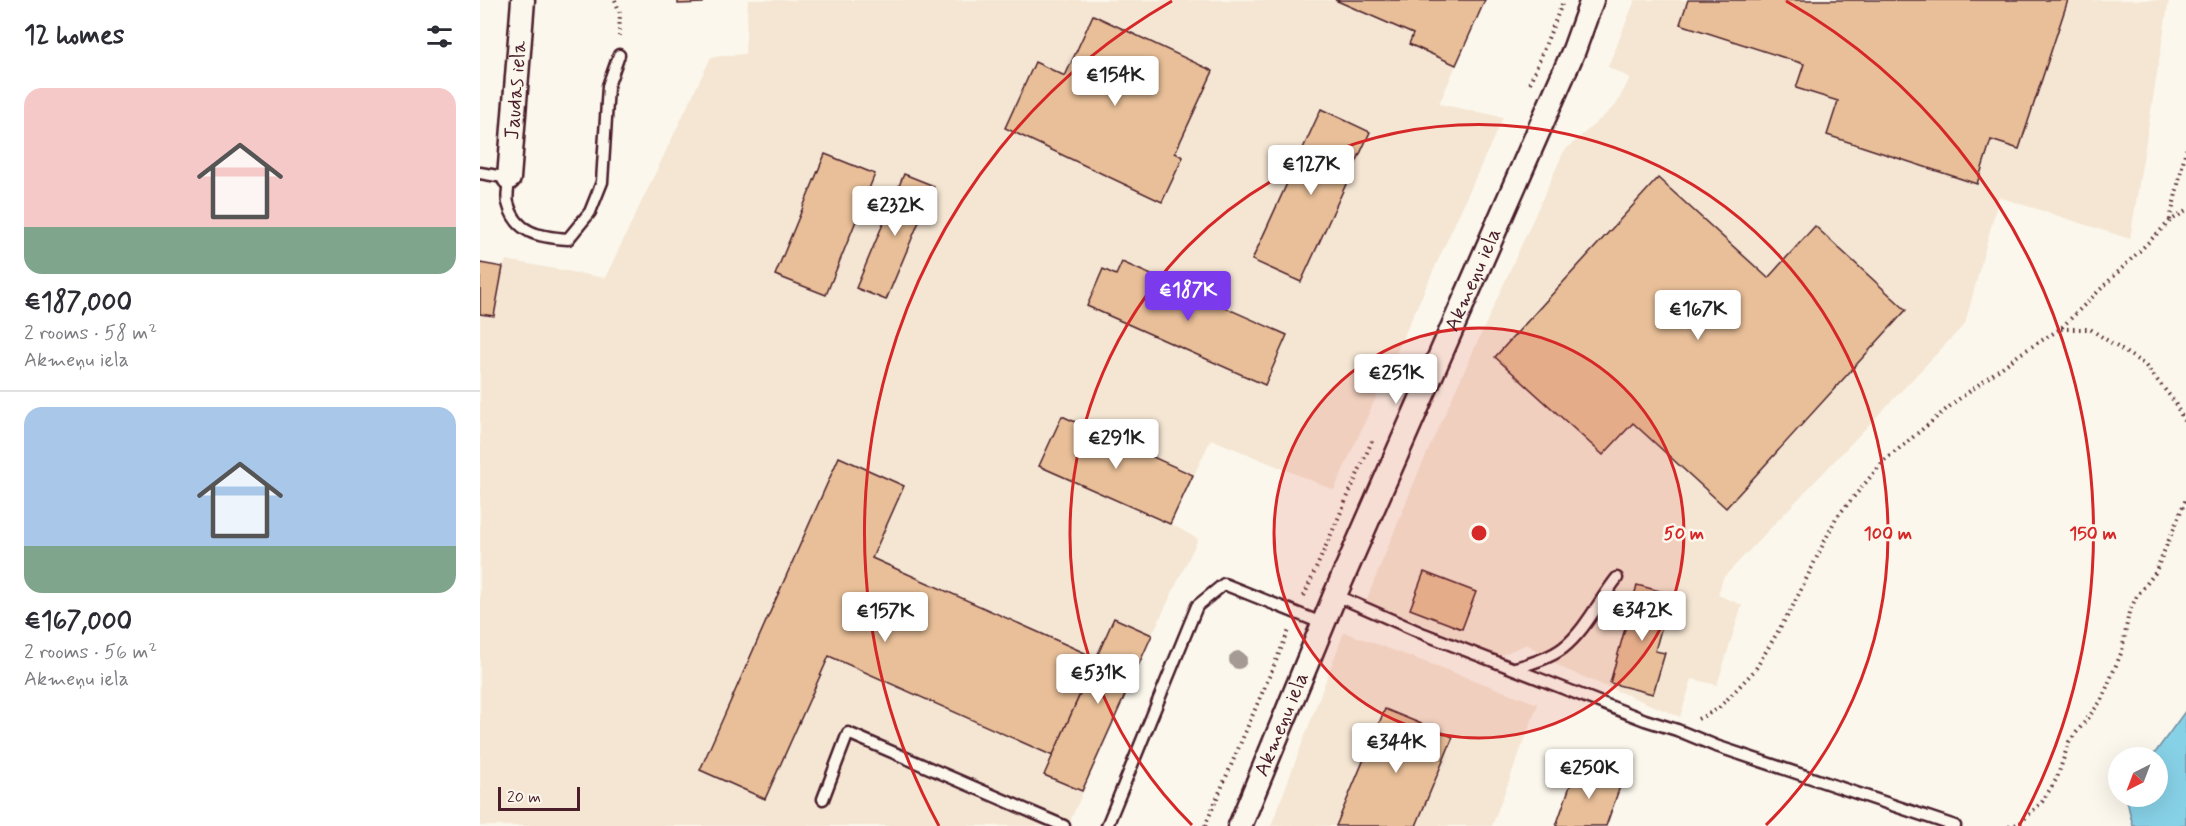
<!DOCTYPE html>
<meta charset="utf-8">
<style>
body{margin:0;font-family:Mynerve,sans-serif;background:#f2f2f3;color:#2b2b33;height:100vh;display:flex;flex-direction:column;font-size:22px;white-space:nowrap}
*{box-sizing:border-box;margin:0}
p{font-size:20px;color:#7c7c81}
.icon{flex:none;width:33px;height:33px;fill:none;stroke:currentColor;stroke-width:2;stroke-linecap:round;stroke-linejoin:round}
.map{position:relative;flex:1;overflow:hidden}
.drawer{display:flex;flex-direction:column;background:#fff;width:480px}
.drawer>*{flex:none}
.needle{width:39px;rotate:222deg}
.controls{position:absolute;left:1628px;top:747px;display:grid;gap:12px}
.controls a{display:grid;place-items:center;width:60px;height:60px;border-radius:50%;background:#fff;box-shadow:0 6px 24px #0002;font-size:30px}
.scale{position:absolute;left:18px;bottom:15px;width:82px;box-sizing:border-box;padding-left:6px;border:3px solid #4a1f2b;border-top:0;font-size:16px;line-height:21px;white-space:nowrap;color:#4a1f2b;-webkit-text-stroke:4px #fbf7ec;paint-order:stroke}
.price{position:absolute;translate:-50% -51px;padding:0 14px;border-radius:6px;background:#fff;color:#222;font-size:20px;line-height:39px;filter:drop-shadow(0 2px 3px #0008)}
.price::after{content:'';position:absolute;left:50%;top:36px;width:18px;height:14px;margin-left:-9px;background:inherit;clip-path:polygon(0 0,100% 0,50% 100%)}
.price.current{background:#7c3aed;color:#fff}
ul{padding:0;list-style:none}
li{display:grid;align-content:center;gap:12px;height:318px;padding:0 24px}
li+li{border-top:2px solid #e1e1e2}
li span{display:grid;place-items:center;height:186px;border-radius:18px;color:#555}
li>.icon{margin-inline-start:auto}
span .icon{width:108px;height:108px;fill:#fffc;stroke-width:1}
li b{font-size:26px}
h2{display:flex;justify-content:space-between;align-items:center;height:72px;padding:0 24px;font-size:26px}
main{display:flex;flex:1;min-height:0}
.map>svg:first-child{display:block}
</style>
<main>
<section class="drawer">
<h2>12 homes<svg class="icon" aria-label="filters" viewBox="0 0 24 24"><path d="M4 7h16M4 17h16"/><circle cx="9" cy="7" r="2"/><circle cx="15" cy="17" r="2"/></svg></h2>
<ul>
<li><span style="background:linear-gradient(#f6c9c9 75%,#7fa58c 0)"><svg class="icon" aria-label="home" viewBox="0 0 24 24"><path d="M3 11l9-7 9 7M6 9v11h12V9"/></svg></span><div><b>€187,000</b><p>2 rooms · 58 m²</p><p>Akmeņu iela</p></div></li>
<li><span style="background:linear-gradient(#a9c7e8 75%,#7fa58c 0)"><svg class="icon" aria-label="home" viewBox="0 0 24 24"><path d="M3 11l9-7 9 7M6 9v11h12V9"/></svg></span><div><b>€167,000</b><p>2 rooms · 56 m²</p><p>Akmeņu iela</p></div></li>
</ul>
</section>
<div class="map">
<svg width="1706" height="826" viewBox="0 0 1706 826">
<rect width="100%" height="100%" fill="#fbf7ec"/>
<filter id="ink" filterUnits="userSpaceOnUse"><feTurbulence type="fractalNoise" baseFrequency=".0167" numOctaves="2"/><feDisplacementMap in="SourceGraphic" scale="12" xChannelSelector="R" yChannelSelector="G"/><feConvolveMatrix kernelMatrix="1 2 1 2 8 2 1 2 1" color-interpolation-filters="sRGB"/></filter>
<g filter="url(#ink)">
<g fill="#f5e6d3">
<path d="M268,0H1005L959,104L1023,117L854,490L731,439L691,524L718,539L672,635L588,826H0V263L23,267L26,260L125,278L231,57L265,54Z"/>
<path d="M1155,0H1689L1650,239L1519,197L1485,324L1243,578L1238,595L1262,605L1237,685L1212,679L1200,717L1082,668L1047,644L1019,656L886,601L939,471L1084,151L1136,105L1150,78L1128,67Z"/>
<path d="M864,632L1058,704L1012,826H791Z"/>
</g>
<path fill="#87d1e7" stroke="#6f8a9c" stroke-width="1.5" d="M1706,710V826H1653L1646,797L1677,796V758L1672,757Z"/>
<g fill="#e8bf98" stroke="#4a1f2b" stroke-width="1.5">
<path d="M198,0H223V3L198,4Z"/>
<path d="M855,0H1005L976,65L929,44L933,34Z"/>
<path d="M1208,0H1588L1539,149L1511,140L1497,184L1347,135L1358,101L1316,88L1324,64L1200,24Z"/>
<path d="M613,15L733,71L695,153L703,157L682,202L525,128L555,62L585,76Z"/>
<path d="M841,109L890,132L821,282L772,260Z"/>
<path d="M345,154L395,174L346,295L295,275Z"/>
<path d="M424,174L454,186L406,300L376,288Z"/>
<path d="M1178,178L1288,278L1335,226L1426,310L1246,508L1153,423L1123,455L1015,357Z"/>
<path d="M642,262L807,335L785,385L607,306L623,269L636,275Z"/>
<path d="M0,263L23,267L14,316L0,314Z"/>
<path d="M582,416L713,475L690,524L559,466Z"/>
<path d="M359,457L424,486L392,558L616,658L573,756L349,656L285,799L220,770Z"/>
<path d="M944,572L996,592L982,629L930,609Z"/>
<path d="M1157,585L1191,594L1175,651L1185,653L1173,694L1130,683Z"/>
<path d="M634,618L672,635L602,791L564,775Z"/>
<path d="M905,709L973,737L936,826H856Z"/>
<path d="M1097,766L1142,781L1126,826H1076Z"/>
</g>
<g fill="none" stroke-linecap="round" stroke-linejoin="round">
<defs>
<g id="service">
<path d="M0,173L29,178C29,186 26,196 28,203C36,234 60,237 88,239L110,212L122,182L128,86L139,55"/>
<path d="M855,595L944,634L1165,720L1197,730L1236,746L1475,826"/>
<path d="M1035,668C1050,664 1070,658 1083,648C1105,631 1120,599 1137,578"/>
<path d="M343,799L368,733L584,826"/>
<path d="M627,826L717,606L744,584L844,624"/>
</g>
<g id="minor">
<path id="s1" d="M29,178L43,0"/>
<path id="s2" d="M760,826L855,595L1094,50L1112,0"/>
</g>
</defs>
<use href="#service" stroke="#4a1f2b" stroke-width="15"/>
<use href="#minor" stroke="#4a1f2b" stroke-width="27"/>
<g stroke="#4a1f2b" stroke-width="4" stroke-dasharray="1.5 4.5" stroke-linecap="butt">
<path d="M135,0L140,13L139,36"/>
<path d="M1050,83L1082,4"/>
<path d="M1690,220L1706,149"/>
<path d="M1581,329H1610L1665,365L1694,401L1706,425"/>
<path d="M824,596L892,441"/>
<path d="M1218,719L1238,709L1275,670L1312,608L1356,518L1403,462L1475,402L1540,354L1580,329L1690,221L1706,211"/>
<path d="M725,826L810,628"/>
<path d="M1529,826L1539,824L1562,802L1577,778L1589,742L1621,701L1642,651L1649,612L1657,596L1675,573L1706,499"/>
</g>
<use href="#service" stroke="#fbf7ec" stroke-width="10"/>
<use href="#minor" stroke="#fbf7ec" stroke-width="22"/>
</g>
<circle fill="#a59b94" cx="758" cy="660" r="9"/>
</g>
<circle cx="999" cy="533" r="205" fill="#d62828" fill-opacity=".12"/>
<g fill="none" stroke="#d62828" stroke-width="3">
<circle cx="999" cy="533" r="205"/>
<path d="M712 825A409 409 0 1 1 1286 825"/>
<path d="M459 826A614 614 0 0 1 692 1M1306 1A614 614 0 0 1 1539 826"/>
</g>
<g text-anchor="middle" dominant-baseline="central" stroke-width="5" stroke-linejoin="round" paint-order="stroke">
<g font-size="21" fill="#4a1f2b" stroke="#fbf7ec">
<text stroke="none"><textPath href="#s1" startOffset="88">Jaudas iela</textPath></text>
<text stroke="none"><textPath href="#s2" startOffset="594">Akmeņu iela</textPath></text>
<text stroke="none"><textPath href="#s2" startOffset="110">Akmeņu iela</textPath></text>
</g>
</g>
<circle cx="999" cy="533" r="9" fill="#d62828" stroke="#fbf7ec" stroke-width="3"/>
<g font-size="18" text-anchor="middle" font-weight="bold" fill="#d62828" stroke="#fbf7ec" stroke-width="5" stroke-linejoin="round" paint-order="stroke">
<text x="1204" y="539">50 m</text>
<text x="1408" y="539">100 m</text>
<text x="1613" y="539">150 m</text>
</g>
</svg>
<div class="controls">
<a><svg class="needle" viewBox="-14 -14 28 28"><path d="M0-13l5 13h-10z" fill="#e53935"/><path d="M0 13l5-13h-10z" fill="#7c7c81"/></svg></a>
</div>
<div class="scale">20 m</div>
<b class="price" style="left:635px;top:107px">€154K</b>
<b class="price" style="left:831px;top:196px">€127K</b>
<b class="price" style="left:415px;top:237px">€232K</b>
<b class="price current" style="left:708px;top:322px">€187K</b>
<b class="price" style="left:1218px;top:341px">€167K</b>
<b class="price" style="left:916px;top:405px">€251K</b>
<b class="price" style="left:636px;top:470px">€291K</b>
<b class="price" style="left:1162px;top:642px">€342K</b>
<b class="price" style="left:405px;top:643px">€157K</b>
<b class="price" style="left:618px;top:705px">€531K</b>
<b class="price" style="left:916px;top:774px">€344K</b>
<b class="price" style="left:1109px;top:800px">€250K</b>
</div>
</main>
